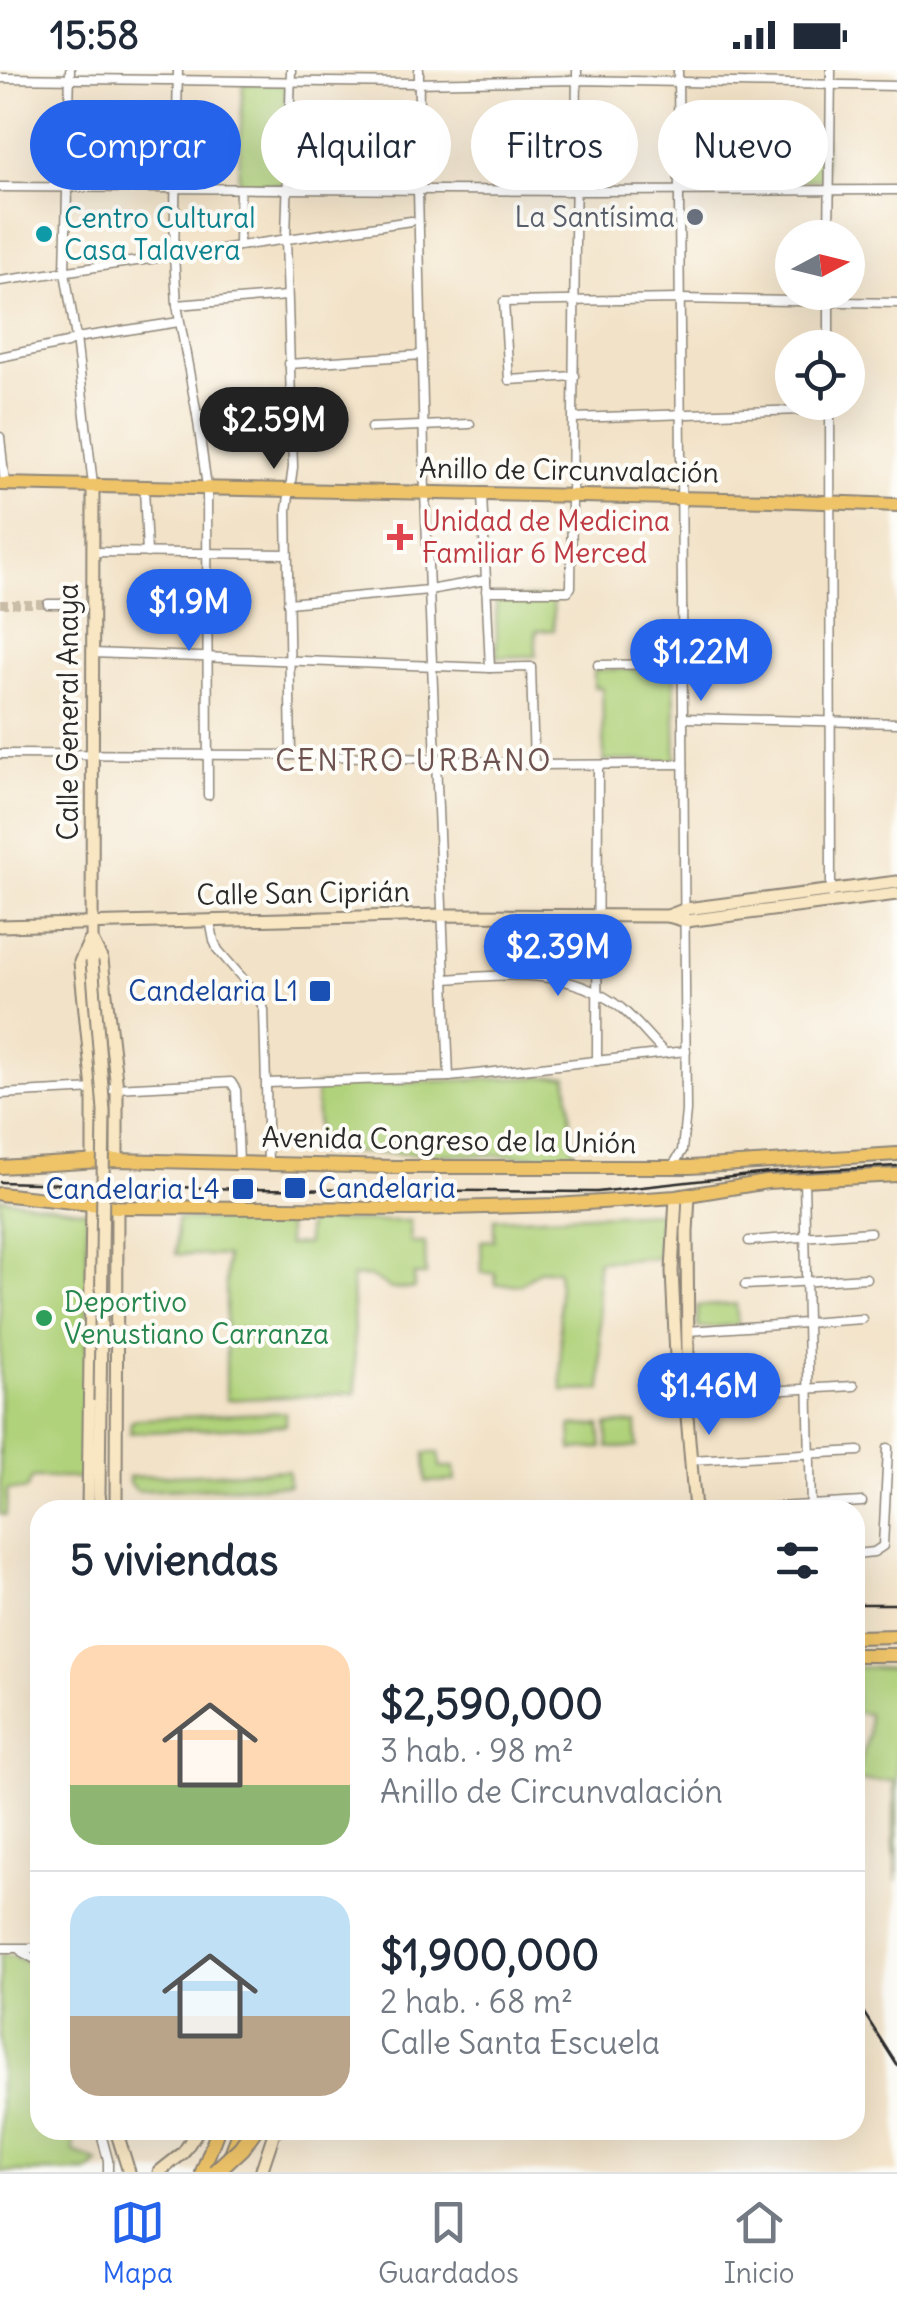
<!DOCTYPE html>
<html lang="es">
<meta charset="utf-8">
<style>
body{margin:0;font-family:Delius,sans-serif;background:#f2f2f3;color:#1f2937;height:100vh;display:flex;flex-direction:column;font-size:38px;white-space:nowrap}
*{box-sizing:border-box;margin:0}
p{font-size:32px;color:#747a83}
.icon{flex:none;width:55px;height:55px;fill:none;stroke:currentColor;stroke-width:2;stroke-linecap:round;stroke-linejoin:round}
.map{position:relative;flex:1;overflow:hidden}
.panel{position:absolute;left:30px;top:1430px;width:835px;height:640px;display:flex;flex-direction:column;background:#fff;border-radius:30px;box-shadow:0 10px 40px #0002}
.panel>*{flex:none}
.guide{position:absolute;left:30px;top:30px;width:838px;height:90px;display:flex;gap:20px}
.needle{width:65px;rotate:83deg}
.buttons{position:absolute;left:775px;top:150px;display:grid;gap:20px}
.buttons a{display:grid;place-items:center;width:90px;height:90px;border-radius:50%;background:#fff;box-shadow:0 10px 40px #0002;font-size:50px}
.price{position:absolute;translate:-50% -85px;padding:0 22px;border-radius:35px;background:#2563eb;color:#fff;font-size:32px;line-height:65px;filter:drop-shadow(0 2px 5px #0008)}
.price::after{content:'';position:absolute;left:50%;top:60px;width:30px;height:22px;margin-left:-15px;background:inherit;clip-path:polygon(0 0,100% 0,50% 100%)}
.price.active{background:#222;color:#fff}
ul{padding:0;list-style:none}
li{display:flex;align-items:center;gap:30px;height:250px;padding:0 40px}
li+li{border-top:2px solid #e0e1e3}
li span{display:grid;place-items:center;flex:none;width:280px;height:200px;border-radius:30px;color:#555}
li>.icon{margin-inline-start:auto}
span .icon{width:120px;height:120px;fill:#fffc;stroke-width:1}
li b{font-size:42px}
h2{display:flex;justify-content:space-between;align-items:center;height:120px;padding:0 40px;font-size:42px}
.pill{padding:0 35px;border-radius:45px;background:#fff;box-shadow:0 10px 40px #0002;font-size:35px;line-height:90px}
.pill.active{background:#2563eb;color:#fff}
.status{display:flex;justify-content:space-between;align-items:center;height:70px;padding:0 50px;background:#fff;direction:ltr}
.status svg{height:28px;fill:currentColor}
.tabs{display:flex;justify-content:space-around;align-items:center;height:140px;border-top:2px solid #e0e1e3;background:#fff;font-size:28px;color:#747a83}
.tabs a{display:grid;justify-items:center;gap:5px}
.tabs .active{color:#2563eb}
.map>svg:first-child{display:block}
</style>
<div class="status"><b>15:58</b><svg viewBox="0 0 49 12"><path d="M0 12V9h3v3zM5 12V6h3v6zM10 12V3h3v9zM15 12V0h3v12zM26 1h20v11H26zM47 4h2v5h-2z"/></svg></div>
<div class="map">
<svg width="897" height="2102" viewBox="0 0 897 2102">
<rect width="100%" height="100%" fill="#fdfcf7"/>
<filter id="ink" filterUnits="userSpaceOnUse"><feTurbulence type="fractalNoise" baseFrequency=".01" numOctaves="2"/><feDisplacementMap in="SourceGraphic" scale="20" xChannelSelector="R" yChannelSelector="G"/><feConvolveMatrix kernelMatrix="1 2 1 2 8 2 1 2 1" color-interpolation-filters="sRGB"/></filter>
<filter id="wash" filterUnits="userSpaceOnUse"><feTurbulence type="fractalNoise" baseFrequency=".0048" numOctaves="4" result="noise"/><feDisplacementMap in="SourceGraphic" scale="40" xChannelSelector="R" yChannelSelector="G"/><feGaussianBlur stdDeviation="2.25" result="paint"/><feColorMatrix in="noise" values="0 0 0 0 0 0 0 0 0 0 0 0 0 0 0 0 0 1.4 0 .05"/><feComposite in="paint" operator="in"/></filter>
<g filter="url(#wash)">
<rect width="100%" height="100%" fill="#f2e2c7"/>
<g fill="#b0d27a" stroke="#6e7e52" stroke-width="2.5">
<path d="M243,13L286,14L284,115L238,114Z"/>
<path d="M825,68V110H783L782,69Z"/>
<path d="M553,527L554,560L536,561V586L497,587L496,528Z"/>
<path d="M674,599L676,690L604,691L602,618L594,617V600Z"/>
<path d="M567,1006L574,1087L318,1082L316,1016Z"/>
<path d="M0,1128L87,1141L88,1408H32L26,1420H7L6,1445L0,1444Z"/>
<path d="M659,1142L658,1188L597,1191L602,1320L562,1321L558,1200H540L521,1214L496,1215L495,1203H482L481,1171L494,1170V1149Z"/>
<path d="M177,1149L287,1151V1175L307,1174V1151H410L411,1173H425L426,1205H414V1219H391L369,1206L352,1207L356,1323L226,1330V1186L176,1184Z"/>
<path d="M736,1234L738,1255L698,1258L697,1236Z"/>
<path d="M285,1342L286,1355L130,1363L131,1352L138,1349Z"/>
<path d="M636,1353L637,1377L608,1378L607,1355Z"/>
<path d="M600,1355L602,1378L572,1380L571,1356Z"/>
<path d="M425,1383H439L440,1397H454L455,1411L426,1412Z"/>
<path d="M288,1400L289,1415L137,1421L129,1413V1407Z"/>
<path d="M855,1597L897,1599V1811L894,1775V1711H855L869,1664L868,1644L855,1642Z"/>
<path d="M0,1885C17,1885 30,1892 40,1905V2060H73L74,2082L99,2093L88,2102H0Z"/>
</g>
</g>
<g filter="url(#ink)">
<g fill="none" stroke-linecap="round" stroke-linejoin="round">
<path stroke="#cabda8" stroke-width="8" stroke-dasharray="8 4" stroke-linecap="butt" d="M0,534H48"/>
<defs>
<g id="street">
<path d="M70,0L65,202L76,268L93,415"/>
<path d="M178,0L174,185L177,235L197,345L207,417L208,725"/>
<path d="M419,0L418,120L425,422L449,1007"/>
<path d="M0,8L413,13L577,10L897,16"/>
<path d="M0,117L577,121L897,120"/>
<path d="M829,168L831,0"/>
<path d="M239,175L240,119"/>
<path d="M0,211L411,151"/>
<path d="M829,222V278"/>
<path d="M177,235L287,226"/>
<path d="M0,287L67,273L76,268L179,252"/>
<path d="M289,294L422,285"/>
<path d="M575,306L509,310L504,232L678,229L897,233"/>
<path d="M830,332L831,823"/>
<path d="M197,345L291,340"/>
<path d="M574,348L830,339"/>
<path d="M371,358L470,354"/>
<path d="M0,367L5,414"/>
<path d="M144,417L147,483"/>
<path d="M482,424L490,598"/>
<path d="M94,482L287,484"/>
<path d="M486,521H568L571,517L577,0"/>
<path d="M288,533L429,520L486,510"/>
<path d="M48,534H72"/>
<path d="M92,583L490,598L531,597L534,695"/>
<path d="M598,595L682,594"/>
<path d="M683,648L897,653"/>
<path d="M0,684L291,685L435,689L534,695L683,694"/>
<path d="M291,685L287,440L293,397L286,168L291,0"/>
<path d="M210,850L214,871L218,880L258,926L264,940L268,1093"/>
<path d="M446,909C507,904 570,898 621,938C638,952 650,969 665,983"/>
<path d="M597,991L598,695"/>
<path d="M267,1013L449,1007L686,981"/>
<path d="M0,1024L231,1012L236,1020L239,1093"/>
<path d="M672,1097L682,1081L686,1041L678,0"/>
<path d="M804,1110L811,1440"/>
<path d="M749,1171L870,1162"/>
<path d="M745,1215L866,1208"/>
<path d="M688,1261L862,1249"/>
<path d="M685,1326L854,1316"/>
<path d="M690,1390L859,1381"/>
<path d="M727,1440L862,1432"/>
<path d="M855,1484L874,1482L883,1476L888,1378"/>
<path d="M0,1878H40"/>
<path d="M22,1882L40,1892"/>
<path d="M100,2060L108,2090V2102"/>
</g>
<g id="secondary">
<path d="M668,846L686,839L897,812"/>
<path d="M0,856L442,845L668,846L686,851L897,824"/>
<path d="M89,872L80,892L93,1020V1091"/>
<path d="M93,872L102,890L117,1018V1090"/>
<path d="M92,891L93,415"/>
<path d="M689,1125L687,1162L688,1286L683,1299L695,1440"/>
<path d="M676,1127L672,1201L676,1287L683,1299"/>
<path d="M100,1331L99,1423L101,1440"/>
<path d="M88,1440L92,1136"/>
<path d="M116,1440L117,1137"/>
<path d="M116,2060L129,2102"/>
<path d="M159,2102L183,2083L198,2060"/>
<path d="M261,2102L275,2060"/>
</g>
<g id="primary">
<path d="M0,414L772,430L897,435"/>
<path d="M0,1097L117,1090L395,1097H690L897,1084"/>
<path d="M0,1124L117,1137L414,1139L556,1135L676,1127L767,1112L897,1105"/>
<path d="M855,1567L897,1566"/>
<path d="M855,1585H897"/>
<path d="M230,2086L240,2060"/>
<path d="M202,2102L218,2060"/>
</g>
</defs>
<use href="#street" stroke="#8e8679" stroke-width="11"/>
<use href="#secondary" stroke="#8e8679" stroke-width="15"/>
<use href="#primary" stroke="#8e8679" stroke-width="16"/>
<use href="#street" stroke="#fff" stroke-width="8"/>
<use href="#secondary" stroke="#f9e7c3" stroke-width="11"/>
<use href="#primary" stroke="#efc469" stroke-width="12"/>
<g stroke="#2b2b2b" stroke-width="2.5">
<path d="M0,1112L243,1119L597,1122L768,1103L897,1096"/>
<path d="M855,1534H897"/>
<path d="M855,1929L897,1995"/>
</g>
<defs>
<path id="secondary-bridge" d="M92,891L104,1041L100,1331"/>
<path id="highway-bridge" d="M215,2102L241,2078L254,2060"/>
</defs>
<use href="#secondary-bridge" stroke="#8e8679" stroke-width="15" stroke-linecap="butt"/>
<use href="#highway-bridge" stroke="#8e8679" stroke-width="19" stroke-linecap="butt"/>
<use href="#secondary-bridge" stroke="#f9e7c3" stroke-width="11"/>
<use href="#highway-bridge" stroke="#efc469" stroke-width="15"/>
</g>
</g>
<circle fill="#6b7280" stroke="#fdfcf7" stroke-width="4" cx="695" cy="147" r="10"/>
<circle fill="#0f9aa8" stroke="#fdfcf7" stroke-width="4" cx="44" cy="164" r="10"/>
<path fill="#e0444e" stroke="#fdfcf7" stroke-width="4" d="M395 452h10v10h10v10h-10v10h-10v-10h-10v-10h10z"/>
<g fill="#1a4fb4" stroke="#fdfcf7" stroke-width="4">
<rect x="308" y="909" width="24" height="24" rx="5"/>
<rect x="283" y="1106" width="24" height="24" rx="5"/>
<rect x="231" y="1107" width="24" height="24" rx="5"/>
</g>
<circle fill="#2e9e5b" stroke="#fdfcf7" stroke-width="4" cx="44" cy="1248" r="10"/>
<g text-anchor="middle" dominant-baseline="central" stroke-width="8" stroke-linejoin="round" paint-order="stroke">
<g font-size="28" fill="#5b616d" stroke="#fdfcf7" text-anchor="end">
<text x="675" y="147">La Santísima</text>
</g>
<g font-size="28" fill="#0d838f" stroke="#fdfcf7" text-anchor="start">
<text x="64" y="148">Centro Cultural<tspan x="64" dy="32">Casa Talavera</tspan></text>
</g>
<g font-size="28" fill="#2b2b2b" stroke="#fdfcf7">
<text transform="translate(569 400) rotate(1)">Anillo de Circunvalación</text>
<text transform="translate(68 642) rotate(-90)">Calle General Anaya</text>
<text transform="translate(303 823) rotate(-1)">Calle San Ciprián</text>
<text transform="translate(449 1070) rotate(1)">Avenida Congreso de la Unión</text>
</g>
<g font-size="28" fill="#be3a42" stroke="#fdfcf7" text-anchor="start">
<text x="422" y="451">Unidad de Medicina<tspan x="422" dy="32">Familiar 6 Merced</tspan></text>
</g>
<g font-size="28" fill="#164399" stroke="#fdfcf7" text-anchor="end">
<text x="298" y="921">Candelaria L1</text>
<text x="318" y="1118" text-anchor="start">Candelaria</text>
<text x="220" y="1119">Candelaria L4</text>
</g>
<g font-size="28" fill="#27864d" stroke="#fdfcf7" text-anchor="start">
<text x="64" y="1232">Deportivo<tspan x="64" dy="32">Venustiano Carranza</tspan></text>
</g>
<g font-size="30" letter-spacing="2.5" fill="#6d5250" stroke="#fdfcf7">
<text x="414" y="690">CENTRO URBANO</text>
</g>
</g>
</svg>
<div class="buttons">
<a><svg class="needle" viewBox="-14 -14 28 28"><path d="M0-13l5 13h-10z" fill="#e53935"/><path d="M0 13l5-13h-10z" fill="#747a83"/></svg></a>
<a><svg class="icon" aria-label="locate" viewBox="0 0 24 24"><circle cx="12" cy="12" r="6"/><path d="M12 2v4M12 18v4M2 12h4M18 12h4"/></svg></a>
</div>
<b class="price active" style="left:274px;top:402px">$2.59M</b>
<b class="price" style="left:189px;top:584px">$1.9M</b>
<b class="price" style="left:701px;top:634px">$1.22M</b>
<b class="price" style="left:558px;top:929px">$2.39M</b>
<b class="price" style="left:709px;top:1368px">$1.46M</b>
<div class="guide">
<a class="pill active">Comprar</a>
<a class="pill">Alquilar</a>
<a class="pill">Filtros</a>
<a class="pill">Nuevo</a>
</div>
<section class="panel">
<h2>5 viviendas<svg class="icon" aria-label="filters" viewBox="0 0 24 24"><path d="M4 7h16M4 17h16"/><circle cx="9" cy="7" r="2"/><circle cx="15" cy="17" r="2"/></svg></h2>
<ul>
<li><span style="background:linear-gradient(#ffd9b3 70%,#8fb573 0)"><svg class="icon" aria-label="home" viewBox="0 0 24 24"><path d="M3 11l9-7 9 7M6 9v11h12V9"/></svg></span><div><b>$2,590,000</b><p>3 hab. · 98 m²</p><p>Anillo de Circunvalación</p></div></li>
<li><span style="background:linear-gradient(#bfe0f5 60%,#b9a48a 0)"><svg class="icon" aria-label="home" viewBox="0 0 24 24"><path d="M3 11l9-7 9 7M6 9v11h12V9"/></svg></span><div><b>$1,900,000</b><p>2 hab. · 68 m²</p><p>Calle Santa Escuela</p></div></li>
</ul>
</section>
</div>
<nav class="tabs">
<a class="active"><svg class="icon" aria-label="map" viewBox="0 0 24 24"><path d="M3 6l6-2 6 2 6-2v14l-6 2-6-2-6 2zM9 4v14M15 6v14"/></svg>Mapa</a>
<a><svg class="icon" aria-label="saved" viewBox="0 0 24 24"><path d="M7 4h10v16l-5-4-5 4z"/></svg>Guardados</a>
<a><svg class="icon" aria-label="home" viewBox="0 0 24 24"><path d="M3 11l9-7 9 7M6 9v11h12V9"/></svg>Inicio</a>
</nav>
